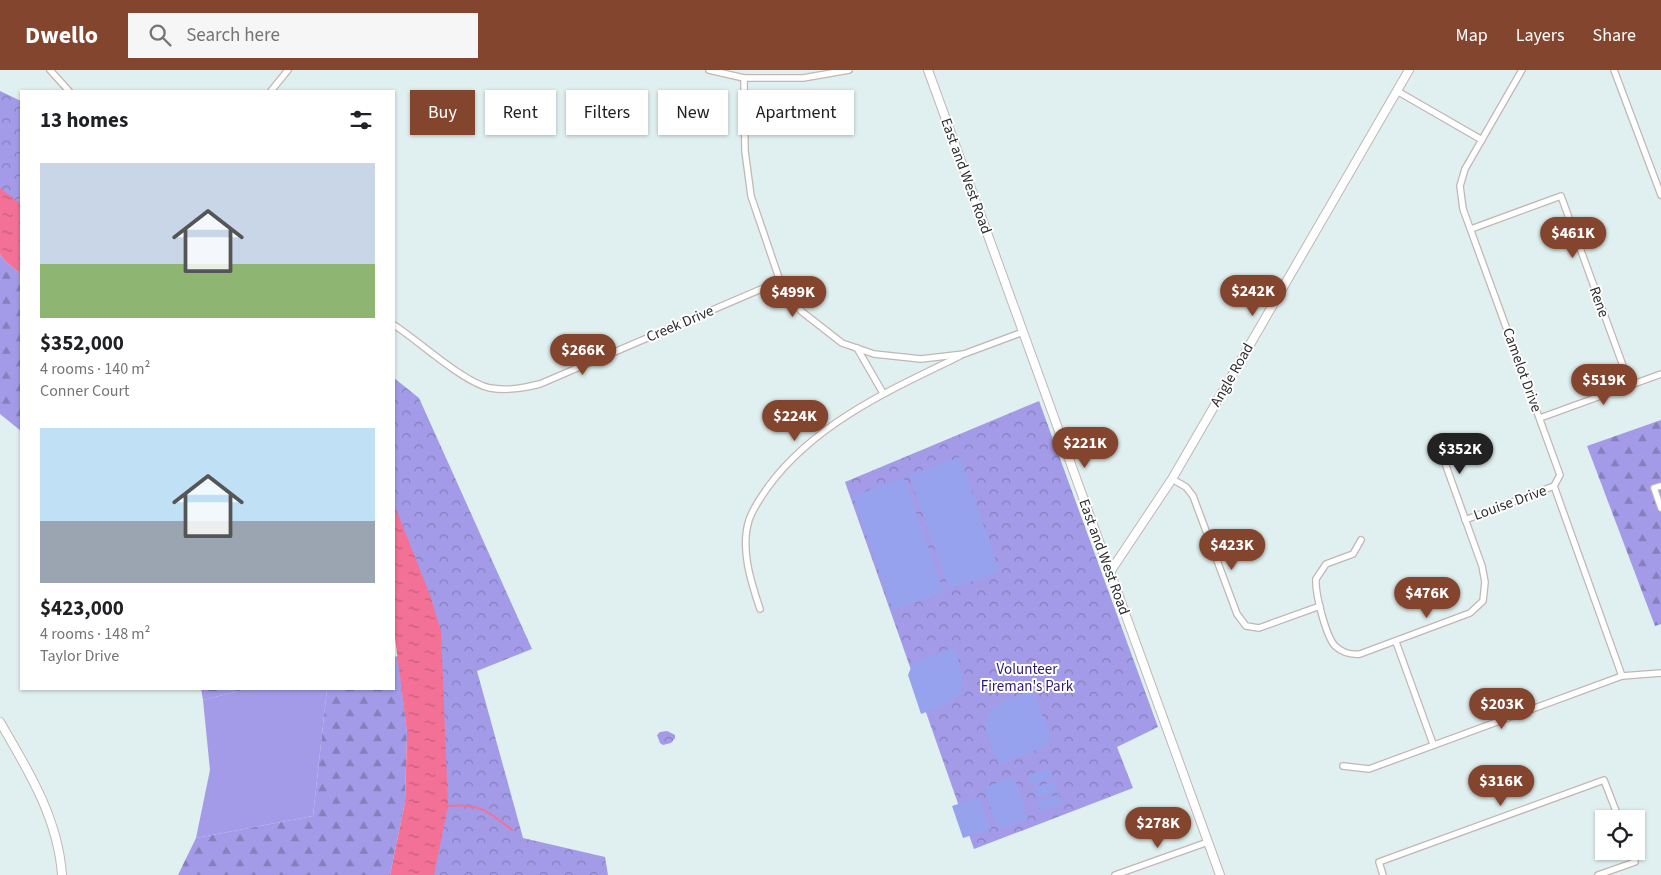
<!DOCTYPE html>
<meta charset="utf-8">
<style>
body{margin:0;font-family:"Source Sans 3",sans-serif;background:#f6f6f6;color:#202124;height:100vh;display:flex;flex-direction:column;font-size:19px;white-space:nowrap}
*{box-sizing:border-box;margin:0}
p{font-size:16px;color:#757577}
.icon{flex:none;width:28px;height:28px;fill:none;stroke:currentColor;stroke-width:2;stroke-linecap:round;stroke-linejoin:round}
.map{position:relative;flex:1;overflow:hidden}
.sheet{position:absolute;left:20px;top:20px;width:375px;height:600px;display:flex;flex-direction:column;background:#fff;border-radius:0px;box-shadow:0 1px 4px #0004}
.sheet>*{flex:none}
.top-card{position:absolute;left:410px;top:20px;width:475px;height:45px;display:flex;gap:10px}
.buttons{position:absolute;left:1595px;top:740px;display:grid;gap:10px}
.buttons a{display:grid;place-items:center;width:50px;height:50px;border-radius:0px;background:#fff;box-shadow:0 1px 4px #0004;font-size:25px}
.price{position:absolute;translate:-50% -42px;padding:0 11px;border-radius:18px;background:#84452f;color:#fff;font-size:16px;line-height:32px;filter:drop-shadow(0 1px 2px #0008)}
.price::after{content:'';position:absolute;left:50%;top:30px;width:15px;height:11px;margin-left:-8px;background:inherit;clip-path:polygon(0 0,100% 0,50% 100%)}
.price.on{background:#222;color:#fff}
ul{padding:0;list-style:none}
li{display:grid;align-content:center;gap:10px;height:265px;padding:0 20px}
li span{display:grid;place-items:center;height:155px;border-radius:0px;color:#555}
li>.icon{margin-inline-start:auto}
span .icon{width:90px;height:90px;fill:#fffc;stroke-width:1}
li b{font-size:21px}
h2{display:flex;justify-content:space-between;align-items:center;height:60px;padding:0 20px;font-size:21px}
.pill{padding:0 18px;border-radius:0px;background:#fff;box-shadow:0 1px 4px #0004;font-size:18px;line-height:45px}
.pill.on{background:#84452f;color:#fff}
header{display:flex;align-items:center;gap:30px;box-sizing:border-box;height:70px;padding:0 25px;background:#84452f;color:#fff}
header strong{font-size:24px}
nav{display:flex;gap:28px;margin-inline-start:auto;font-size:18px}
.search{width:350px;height:45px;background:#f6f6f6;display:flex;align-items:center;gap:12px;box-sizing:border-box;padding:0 18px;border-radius:0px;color:#757577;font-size:19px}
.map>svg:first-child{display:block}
</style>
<header>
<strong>Dwello</strong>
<div class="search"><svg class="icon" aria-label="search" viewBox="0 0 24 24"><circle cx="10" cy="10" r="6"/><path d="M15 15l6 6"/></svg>Search here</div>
<nav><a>Map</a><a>Layers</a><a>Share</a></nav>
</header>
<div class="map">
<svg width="1661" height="805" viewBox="0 0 1661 805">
<defs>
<pattern id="forest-firs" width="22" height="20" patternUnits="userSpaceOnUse" patternTransform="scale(1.25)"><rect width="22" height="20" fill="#a39be7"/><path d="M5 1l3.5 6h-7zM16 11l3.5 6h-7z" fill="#857fbc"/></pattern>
<pattern id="park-crowns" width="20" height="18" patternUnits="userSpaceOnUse" patternTransform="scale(1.25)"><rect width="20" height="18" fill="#a39be7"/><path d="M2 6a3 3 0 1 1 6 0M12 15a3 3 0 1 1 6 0" fill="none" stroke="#857fbc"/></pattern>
<pattern id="water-ripples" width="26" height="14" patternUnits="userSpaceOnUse" patternTransform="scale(1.25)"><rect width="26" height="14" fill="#f37196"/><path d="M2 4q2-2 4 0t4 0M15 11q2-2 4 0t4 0" fill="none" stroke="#c55d7b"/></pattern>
</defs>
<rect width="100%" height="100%" fill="#e0efef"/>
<path fill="#a39be7" d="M247,619H327L313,746L196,768L210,700L203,630Z"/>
<g fill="url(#forest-firs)">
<path d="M0,184L5,191L21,204V361L0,344Z"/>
<path d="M1661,350V554L1655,556L1587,376Z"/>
<path d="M398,586L407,662L405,732L390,805H178L196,768L313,746L327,619H394V587Z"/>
<path d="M201,619H247L203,630Z"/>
</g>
<g fill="url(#park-crowns)">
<path d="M0,21L21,31V170L0,154Z"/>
<path d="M394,308L419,328L532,579L477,601L523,768L605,787L608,805H417L394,471Z"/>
<path d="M1039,331L1158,657L1117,677L1133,718L974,779L845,412Z"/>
<path d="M667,661L675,665V668L671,673L663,675L660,673L657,665L660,662Z"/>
</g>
<g fill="#97a2ee">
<path d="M960,387L1000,502L949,519L909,405Z"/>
<path d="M904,408L944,522L893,540L853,426Z"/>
<path d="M955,577L962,603L961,623L948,634L921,644L908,605L913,593Z"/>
<path d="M1032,621L1050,664L1046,676L999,695C978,645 979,638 1032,621Z"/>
<path d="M1049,698L1053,708L1031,715L1028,705Z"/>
<path d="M1014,706L1028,750L998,759L984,718Z"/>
<path d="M1054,711L1057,721L1036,728L1033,718Z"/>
<path d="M1059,724L1062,734L1041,741L1037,732Z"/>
<path d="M979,727L991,759L963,768L952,736Z"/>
</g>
<g fill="url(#water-ripples)">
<path d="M0,118L21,134V204L5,191L0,184Z"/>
<path d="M394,434L430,525L441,561L448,736L434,805H390L405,732L407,662L394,560Z"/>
</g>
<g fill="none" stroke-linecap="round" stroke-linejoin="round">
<path stroke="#f37196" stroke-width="2" d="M447,736C479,733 488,741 512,760"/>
<defs>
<g id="minor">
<path d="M50,0L69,21"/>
<path d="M709,0L744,8H803L849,0"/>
<path d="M1522,0L1465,99L1460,116L1463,139L1560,405L1554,416L1622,606"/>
<path d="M1614,0L1661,125"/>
<path d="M744,8L745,81L751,126L780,211L801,241L842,273L874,284L921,289L964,284L1023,262"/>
<path d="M271,21L288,0"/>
<path d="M1397,21L1482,70"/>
<path d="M1471,159L1561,126L1630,315"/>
<path d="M394,255C419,271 464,313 490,318C507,321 523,318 540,314L780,211"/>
<path d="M857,278L883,323"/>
<path d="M1540,348L1661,304"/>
<path d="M1172,409L1186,417L1193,426L1237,544L1246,556L1259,558L1320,536"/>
<path d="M1661,416L1654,418L1661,438"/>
<path d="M1465,450L1554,416"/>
<path d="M1361,470L1353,484L1326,494L1316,509C1315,524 1326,566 1335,576C1343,583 1350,585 1360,584L1470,543L1483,531L1485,512L1482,496L1436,368"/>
<path d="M760,539C751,512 740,479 749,450C753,438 761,427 768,417C815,353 890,320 960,286"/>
<path d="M1396,572L1433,674"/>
<path d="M1343,696L1369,699L1622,606L1661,603"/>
<path d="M1115,805L1208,772"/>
<path d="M1383,805L1379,792L1604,710L1619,749"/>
<path d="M1598,805L1635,792L1631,781"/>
</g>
<g id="tertiary">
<path d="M928,0L1220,805"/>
<path d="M1110,502L1172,409L1409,0"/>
<path d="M0,652C28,700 58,748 62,805"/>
</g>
</defs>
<use href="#minor" stroke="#c1b7b3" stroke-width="8"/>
<use href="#tertiary" stroke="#c1b7b3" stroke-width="10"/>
<use href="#minor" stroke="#fff" stroke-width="5.5"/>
<use href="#tertiary" stroke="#fff" stroke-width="8"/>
</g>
<g text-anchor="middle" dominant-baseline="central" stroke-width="4" stroke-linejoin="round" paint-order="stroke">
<g font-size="15" fill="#2d2d2d" stroke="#fff">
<text transform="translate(966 106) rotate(70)">East and West Road</text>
<text transform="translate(1599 232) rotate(70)">Rene</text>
<text transform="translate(680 254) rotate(-23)">Creek Drive</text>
<text transform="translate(1522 300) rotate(70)">Camelot Drive</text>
<text transform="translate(1232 305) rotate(-60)">Angle Road</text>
<text transform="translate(1510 433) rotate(-20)">Louise Drive</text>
<text transform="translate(1104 487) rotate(70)">East and West Road</text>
</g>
<g font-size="15" fill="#2d196f" stroke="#fff">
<text x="1027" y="599">Volunteer<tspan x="1027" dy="17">Fireman's Park</tspan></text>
</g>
</g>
</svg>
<div class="buttons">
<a><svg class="icon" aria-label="locate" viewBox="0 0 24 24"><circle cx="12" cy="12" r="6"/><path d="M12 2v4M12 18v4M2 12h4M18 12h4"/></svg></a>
</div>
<b class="price" style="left:1573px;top:189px">$461K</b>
<b class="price" style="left:1253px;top:247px">$242K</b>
<b class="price" style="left:793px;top:248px">$499K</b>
<b class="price" style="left:583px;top:306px">$266K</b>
<b class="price" style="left:1604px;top:336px">$519K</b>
<b class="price" style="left:795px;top:372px">$224K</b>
<b class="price" style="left:1085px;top:399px">$221K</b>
<b class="price on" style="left:1460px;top:405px">$352K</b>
<b class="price" style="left:1232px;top:501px">$423K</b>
<b class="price" style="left:1427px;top:549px">$476K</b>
<b class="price" style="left:1502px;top:660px">$203K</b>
<b class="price" style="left:1501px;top:737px">$316K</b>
<b class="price" style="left:1158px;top:779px">$278K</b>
<div class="top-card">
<a class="pill on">Buy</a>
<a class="pill">Rent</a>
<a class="pill">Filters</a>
<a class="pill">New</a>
<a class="pill">Apartment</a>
</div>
<section class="sheet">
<h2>13 homes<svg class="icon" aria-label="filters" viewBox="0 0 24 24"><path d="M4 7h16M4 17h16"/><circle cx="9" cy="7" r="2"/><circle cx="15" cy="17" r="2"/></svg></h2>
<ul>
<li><span style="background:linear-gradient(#c9d6e8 65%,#8fb573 0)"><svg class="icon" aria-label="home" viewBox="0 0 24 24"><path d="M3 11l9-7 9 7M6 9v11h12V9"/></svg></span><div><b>$352,000</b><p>4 rooms · 140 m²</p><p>Conner Court</p></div></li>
<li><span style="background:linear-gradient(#bfe0f5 60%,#9aa5b1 0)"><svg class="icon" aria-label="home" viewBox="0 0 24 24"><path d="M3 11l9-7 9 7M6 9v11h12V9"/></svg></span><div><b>$423,000</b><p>4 rooms · 148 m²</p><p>Taylor Drive</p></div></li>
</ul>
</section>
</div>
